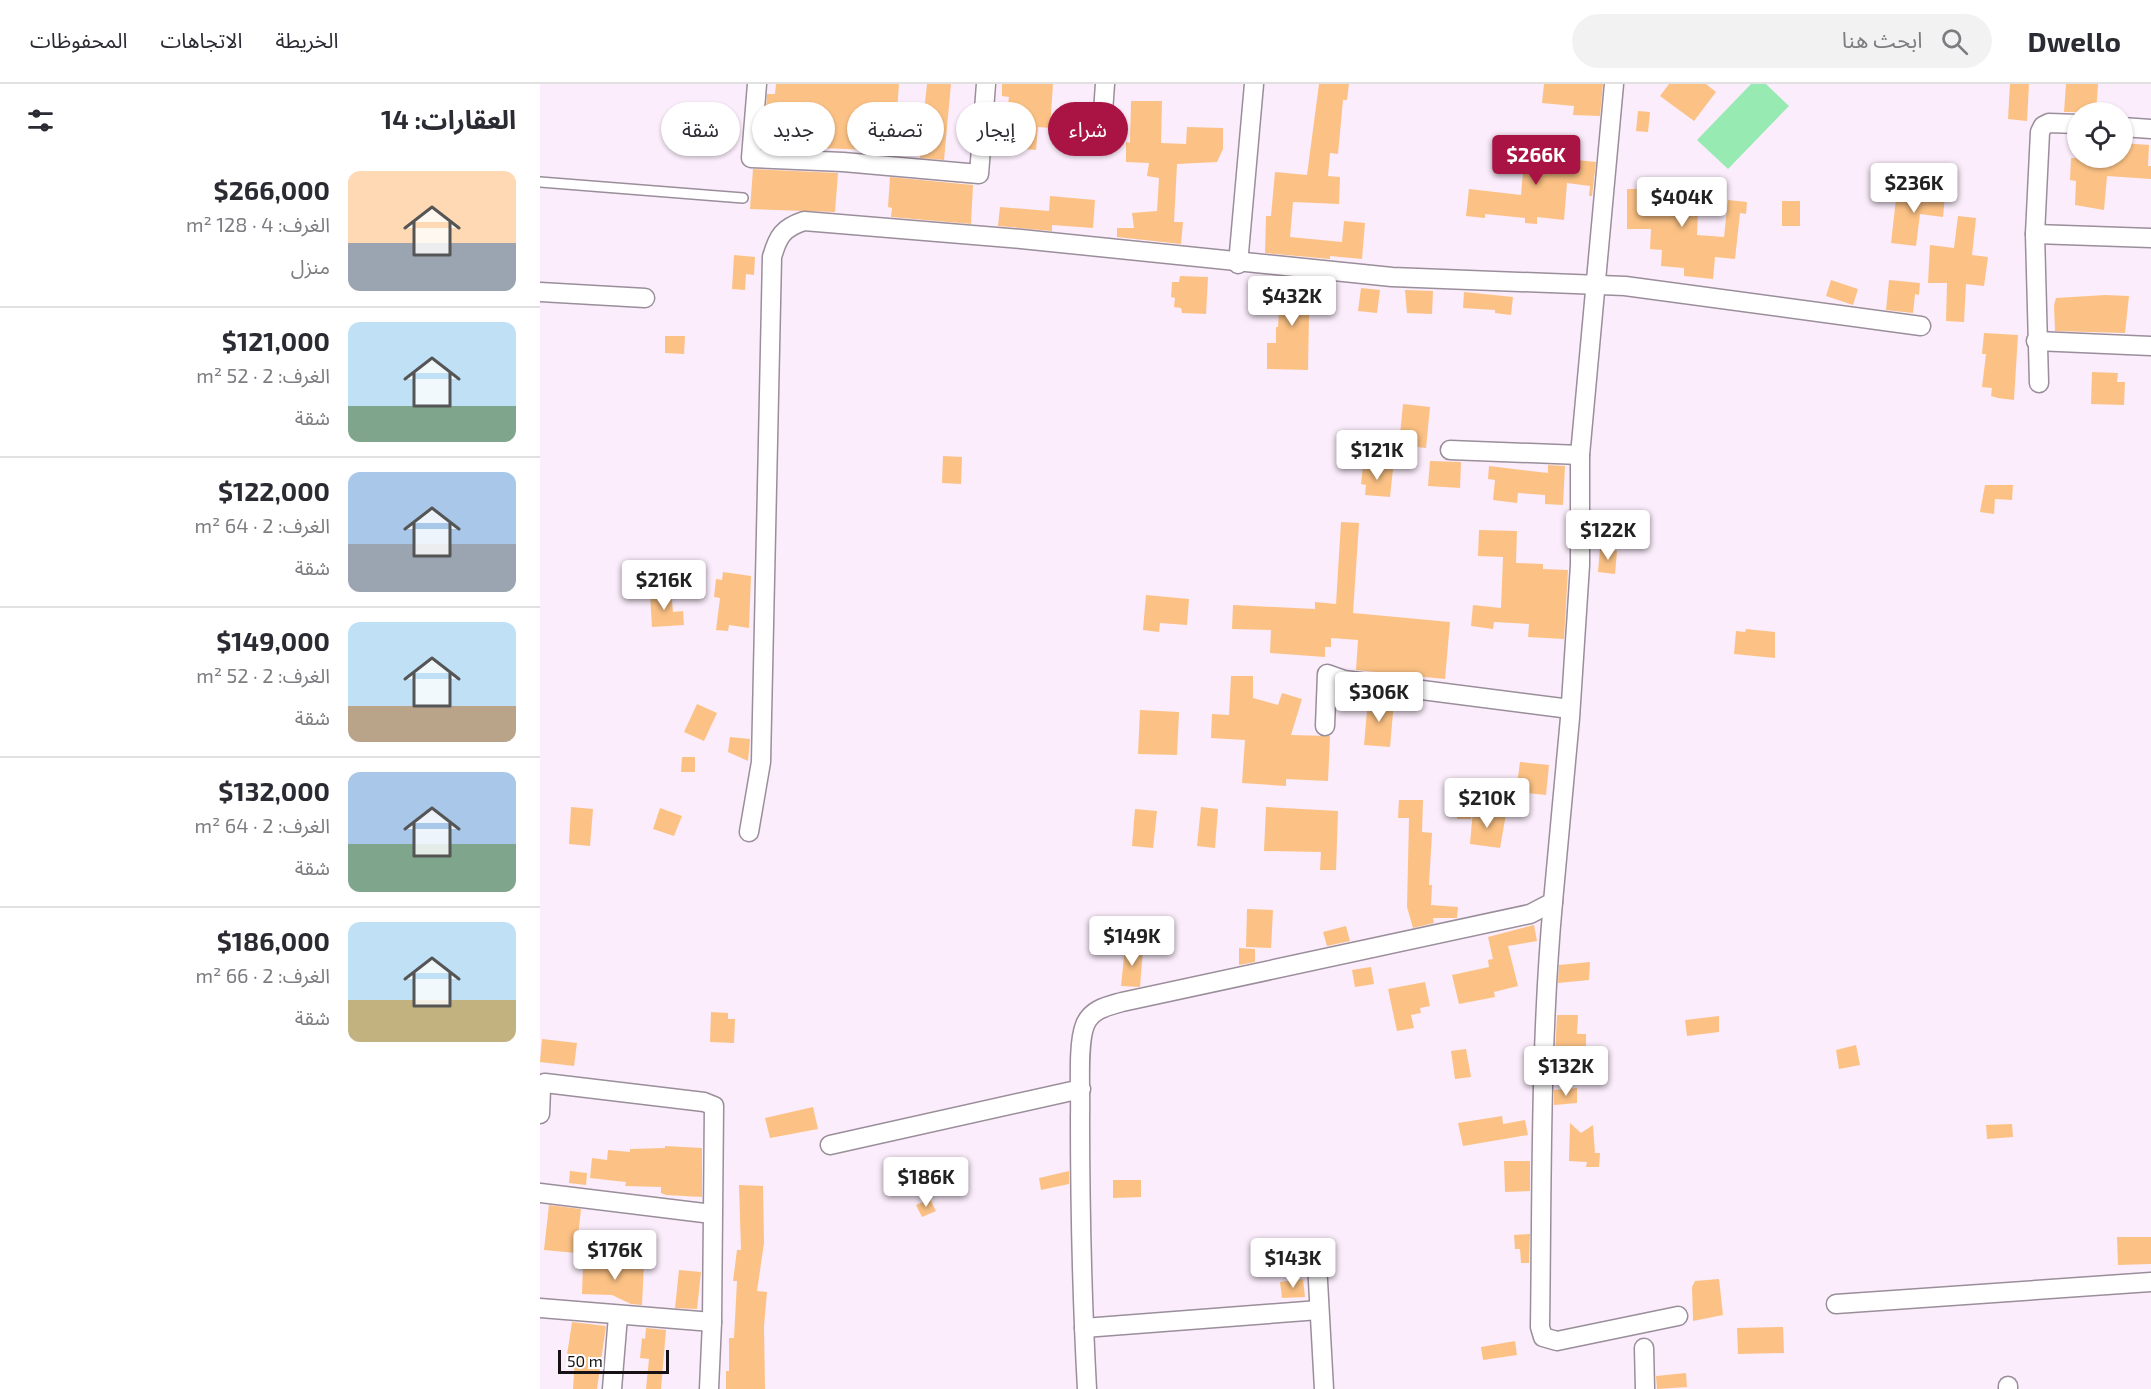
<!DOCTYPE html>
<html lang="ar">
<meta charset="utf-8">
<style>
body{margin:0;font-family:"Exo 2","Noto Sans Arabic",sans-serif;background:#f2f2f3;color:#2b2b33;direction:rtl;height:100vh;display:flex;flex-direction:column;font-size:22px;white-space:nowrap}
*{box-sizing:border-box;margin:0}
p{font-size:20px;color:#7c7c81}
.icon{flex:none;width:33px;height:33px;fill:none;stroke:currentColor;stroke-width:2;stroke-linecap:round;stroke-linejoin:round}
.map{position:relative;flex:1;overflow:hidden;direction:ltr}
.drawer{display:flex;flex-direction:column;background:#fff;width:540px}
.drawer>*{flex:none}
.guide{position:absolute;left:18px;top:18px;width:570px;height:54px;direction:rtl;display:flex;gap:12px}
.tools{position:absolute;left:1527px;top:18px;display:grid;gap:12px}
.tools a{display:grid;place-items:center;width:66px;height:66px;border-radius:50%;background:#fff;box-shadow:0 2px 4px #0004;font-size:30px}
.scale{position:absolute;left:18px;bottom:15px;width:111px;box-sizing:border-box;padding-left:6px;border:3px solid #151115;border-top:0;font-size:16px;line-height:21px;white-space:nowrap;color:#151115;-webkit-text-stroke:4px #fff;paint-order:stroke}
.price{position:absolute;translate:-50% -51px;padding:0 14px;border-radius:6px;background:#fff;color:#222;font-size:20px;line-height:39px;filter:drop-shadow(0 2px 3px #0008)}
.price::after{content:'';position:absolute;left:50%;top:36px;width:18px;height:14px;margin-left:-9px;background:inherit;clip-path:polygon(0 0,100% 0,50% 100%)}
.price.selected{background:#a91444;color:#fff}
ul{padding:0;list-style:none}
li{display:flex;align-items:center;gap:18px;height:150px;padding:0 24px}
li+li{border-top:2px solid #e1e1e2}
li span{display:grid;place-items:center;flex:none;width:168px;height:120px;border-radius:12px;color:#555}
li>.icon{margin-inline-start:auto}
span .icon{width:72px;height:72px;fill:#fffc;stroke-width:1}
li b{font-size:26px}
h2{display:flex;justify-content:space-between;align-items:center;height:72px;padding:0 24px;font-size:26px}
.chip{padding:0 21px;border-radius:27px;background:#fff;box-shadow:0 2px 4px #0004;font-size:21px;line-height:54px}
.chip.selected{background:#a91444;color:#fff}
header{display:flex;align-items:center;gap:36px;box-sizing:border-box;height:84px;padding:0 30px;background:#fff;border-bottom:2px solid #e1e1e2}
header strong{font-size:28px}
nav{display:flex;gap:33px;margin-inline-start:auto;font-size:21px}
.search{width:420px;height:54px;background:#f2f2f3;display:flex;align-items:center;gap:15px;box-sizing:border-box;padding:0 21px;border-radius:33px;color:#7c7c81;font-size:22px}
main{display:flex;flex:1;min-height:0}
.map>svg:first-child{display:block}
</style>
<header>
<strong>Dwello</strong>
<div class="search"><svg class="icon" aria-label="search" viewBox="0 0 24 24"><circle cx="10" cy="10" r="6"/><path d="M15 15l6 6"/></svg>ابحث هنا</div>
<nav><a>الخريطة</a><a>الاتجاهات</a><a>المحفوظات</a></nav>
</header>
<main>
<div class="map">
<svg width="1611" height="1305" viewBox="0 0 1611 1305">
<rect width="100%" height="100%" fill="#fbedfb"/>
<path fill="#97eab2" d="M1211,0H1226L1249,22L1188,85L1157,56Z"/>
<g fill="#fcc285">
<path d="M236,0H359L357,26L384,28L387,0H411L404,76L380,74V70L357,67L280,64V59L224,53L227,10H235Z"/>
<path d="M462,0H513L510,44L498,43L496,66L462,63L469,13L462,12Z"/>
<path d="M779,0H809L807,16H803L798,70L790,69L788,92L800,93L799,120L753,118L750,153L802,158L804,137L825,139L822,175L790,172V175L725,169L726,132H731L735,88L767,91Z"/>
<path d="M1004,0H1063L1060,32L1033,31L1034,22L1002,19Z"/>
<path d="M1129,0H1166L1176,8L1154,37L1120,12Z"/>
<path d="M1470,0H1489L1487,37L1468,35Z"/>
<path d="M1526,0H1558L1556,28H1524Z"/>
<path d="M591,17H622L621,59L646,60L647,43L683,44V65L677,78L637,80L634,138H643L641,160L577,153V144H594L592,129L617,127L619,94L607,92L609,79L586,78V58L590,59Z"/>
<path d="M1098,27L1110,28L1108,48L1096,47Z"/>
<path d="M986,53L1019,56L1017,74L1056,78L1052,112H1049L1050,102L1027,99L1024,136L997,133V140L985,139V134L945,130V134L926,132L929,105L981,111Z"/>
<path d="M1582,59L1609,61L1608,82H1611V95L1567,92L1564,126L1535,121L1536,97L1530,96L1531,74H1582Z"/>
<path d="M213,85L298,89L295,128L210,125Z"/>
<path d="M350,93L433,101L431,140L351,133L352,124L348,123Z"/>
<path d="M1142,100L1159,101L1157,151L1184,153L1188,116L1207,118L1206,130L1200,129L1195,175L1175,173L1173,195L1144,192V184L1121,182L1122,166L1110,165L1111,145H1087V105H1142Z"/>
<path d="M1357,106L1405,111L1403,133L1380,130L1376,162L1351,159Z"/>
<path d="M510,112L555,116L553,144L512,141V147L458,142L460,123L509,127Z"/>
<rect x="1242" y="117" width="18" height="25"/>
<path d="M1418,132L1436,134L1432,171L1448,173L1444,202L1426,200L1424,238L1406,237L1407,199H1388L1390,161L1414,164Z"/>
<path d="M194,171L215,173L214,191L206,190L205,206L192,205Z"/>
<path d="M640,192L668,193L666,230L642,229L641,224L634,223L635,214L631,213L632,198H639Z"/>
<path d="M741,193L771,196V205H773L772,231H769L768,286L727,285V259H736V243H738Z"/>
<path d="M1291,196L1318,205L1313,221L1286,212Z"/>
<path d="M1349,196L1380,199L1379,211L1375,210L1373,229L1346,226Z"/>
<path d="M821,204L840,206L837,229L818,227Z"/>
<path d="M865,206L893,207L892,230L867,229Z"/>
<path d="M924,208L973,213L971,231L955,229V226L923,224Z"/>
<path d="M1565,211L1589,212L1585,249L1515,247L1514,221L1516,214Z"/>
<path d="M1444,249L1478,251L1474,316L1458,314L1451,312L1452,304L1442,303L1446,270H1442Z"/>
<path d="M125,252H145L144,270L125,269Z"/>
<path d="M1552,288L1578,289L1577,298H1585L1584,321L1551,320Z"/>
<path d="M863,320L890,323L886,364L859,361Z"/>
<path d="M403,372L422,373L421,400L402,399Z"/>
<path d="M890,377L921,378L920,404L888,402Z"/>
<path d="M1008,381L1025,382L1023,421L1005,420V411L978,409L977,419L953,416L955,396L948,395L949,382L1008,389Z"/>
<path d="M823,382L853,385L850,413L825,411L826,401L821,400Z"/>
<path d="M1445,401H1473L1472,416L1455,415L1454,430L1440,428Z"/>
<path d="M801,438L819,439L813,529L910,538L905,595L816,586L818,556L791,554V563H785V573L730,569L731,546L692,545L693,521L775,525V518L796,520Z"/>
<path d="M939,446L977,447L976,479L1003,480V485L1028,486L1024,555L988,553L989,540L954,538L953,545L931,542L933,521L961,524L963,473L938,472Z"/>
<path d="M1060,465L1077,467L1075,490L1058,488Z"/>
<path d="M183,488L211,492L209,544L189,541L188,547L176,546L180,514L174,513L176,495L182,496Z"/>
<path d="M131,507L133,528L143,527L144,541L112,543L110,509Z"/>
<path d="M606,511L649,515L647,541L620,539L619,548L603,546Z"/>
<path d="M1206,545L1235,548V574L1194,570L1196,547L1205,548Z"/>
<path d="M691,592H713V614L738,621L742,609L762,615L751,651L790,652L788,697L746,695V702L702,699L705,656L671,654L672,630L689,631Z"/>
<path d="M828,615L854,617L850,663L824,661Z"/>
<path d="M157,620L177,629L164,657L144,648Z"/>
<path d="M600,626L639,628L637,671L598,670Z"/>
<path d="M190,653L210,655L208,677L188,668Z"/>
<path d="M142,673H155V688H141Z"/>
<path d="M980,678L1009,681L1006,711L976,708Z"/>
<path d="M859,716H883L882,748L892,749L889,801H892L891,821L918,823L917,834H893L894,839L873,844L867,823L869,734H858Z"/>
<rect x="917" y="719" width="14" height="16"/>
<path d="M31,723L53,725L50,762L29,760Z"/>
<path d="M661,723L678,725L675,764L657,762Z"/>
<path d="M726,723L798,727L796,786H780L781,768L724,767Z"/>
<path d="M120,724L142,732L134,752L113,745Z"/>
<path d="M595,725L617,727L613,764L592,762Z"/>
<path d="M933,726L966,730L960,764L930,760Z"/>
<path d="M707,825L733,826L731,864L706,863Z"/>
<path d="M994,841L997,857L968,862L978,902L954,908L955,913L919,920L912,891L949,883L948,876L953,875L948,853Z"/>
<path d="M806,842L810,857L787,862L783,848Z"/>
<path d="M585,863L603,865L600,903L581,902Z"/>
<path d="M699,864L715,865V878L699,881Z"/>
<path d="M1050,878L1049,896L1018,899L1019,881Z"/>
<path d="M831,883L834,900L815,903L812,886Z"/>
<path d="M885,898L890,922L880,924L881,929L871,931L874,944L857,947L848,905Z"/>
<path d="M171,928L188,929V935H195L194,959L170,958Z"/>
<path d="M1017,931H1038L1037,950H1046V973H1015Z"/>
<path d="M1179,932V948L1147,952L1145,936Z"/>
<path d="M2,955L37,959L34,982L0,978Z"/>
<path d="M1316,961L1320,981L1299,985L1296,966Z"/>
<path d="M926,965L931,993L915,995L911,967Z"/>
<path d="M1037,1004V1019L1014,1021V1006Z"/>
<path d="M273,1023L278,1045L230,1054L225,1034Z"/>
<path d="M962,1032L963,1040L985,1036L988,1051L923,1062L918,1039Z"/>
<path d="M1030,1039L1041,1049L1053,1041L1055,1069H1060L1059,1083H1046L1047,1078L1029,1077Z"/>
<path d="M1472,1040L1473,1053L1447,1055L1446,1041Z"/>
<path d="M125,1062L162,1064V1113L126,1111L121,1109V1103L85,1102L86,1098L50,1094L52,1074L67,1076L68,1066L90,1068V1065L125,1064Z"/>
<path d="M964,1077H990V1107L965,1108Z"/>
<path d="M30,1087L47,1089L46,1101L29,1099Z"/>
<path d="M529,1087V1100L501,1106L499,1094Z"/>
<path d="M573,1096H601V1113L573,1114Z"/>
<path d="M199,1101L223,1102L224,1159L217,1207L227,1208L224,1242L225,1305H186V1287H189V1254H194L197,1197H193L197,1166H201Z"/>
<path d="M390,1115L396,1127L382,1133L376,1121Z"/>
<path d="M9,1121L41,1125L36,1169L4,1166Z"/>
<path d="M990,1150L989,1179H981L980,1165H975L974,1151Z"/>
<path d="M1577,1153H1611V1180L1578,1181Z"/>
<path d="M79,1178L104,1179L102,1221L91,1220L72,1211L42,1210L43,1181L79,1182Z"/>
<path d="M139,1186L161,1188L157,1225L135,1224Z"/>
<path d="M763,1195L765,1213L742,1214L740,1198Z"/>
<path d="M1179,1195L1183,1231L1153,1237L1152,1203L1155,1197Z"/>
<path d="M32,1238L66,1242L57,1305H33L35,1273L27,1271Z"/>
<path d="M1243,1243L1244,1269L1198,1270L1197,1244Z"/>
<path d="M106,1244L126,1246L121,1305H106L109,1275L100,1274L102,1254L105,1255Z"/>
<path d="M975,1257L977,1271L943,1276L941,1263Z"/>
<path d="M1146,1289L1147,1303L1117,1305L1116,1292Z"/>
</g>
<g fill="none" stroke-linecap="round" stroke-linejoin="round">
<defs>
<path id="lane" d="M0,98L203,114"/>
<g id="street">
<path d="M217,0L211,74L303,78L439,90L446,0"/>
<path d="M562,42L565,0"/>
<path d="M1582,43L1611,45"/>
<path d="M1495,150L1611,154"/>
<path d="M698,180L714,0"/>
<path d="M0,208L105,214"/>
<path d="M1496,257L1611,262"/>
<path d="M1499,299L1495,150L1500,48L1503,42L1509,39L1538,40"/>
<path d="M910,366L1040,371"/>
<path d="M785,642L787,590L804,596L1030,625"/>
<path d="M209,748L221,678L232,173C238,152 243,144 264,137L481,155L852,193L1085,202L1381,242"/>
<path d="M1013,818C1000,959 1002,1102 1000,1243L1003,1253L1017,1257L1138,1232"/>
<path d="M0,1030L1,1005L5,999L164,1018L174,1022L172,1238L169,1305"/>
<path d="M290,1061L541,1005"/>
<path d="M0,1109L172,1130"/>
<path d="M777,1179L784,1305"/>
<path d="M1296,1220L1611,1198"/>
<path d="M0,1224L172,1238"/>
<path d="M544,1244L779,1226"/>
<path d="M1104,1264L1105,1305"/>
<path d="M1468,1302V1305"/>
<path d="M72,1305L78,1232"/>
<path d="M547,1305C542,1214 540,1123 540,1032C541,1010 537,960 545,941C551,925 568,922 582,918L990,830L1013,818L1030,634L1040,481V371L1074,0"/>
</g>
</defs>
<use href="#lane" stroke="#9a8e9b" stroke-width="12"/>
<use href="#street" stroke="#9a8e9b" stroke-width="21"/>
<use href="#lane" stroke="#fff" stroke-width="9"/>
<use href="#street" stroke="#fff" stroke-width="18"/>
</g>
</svg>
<div class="tools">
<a><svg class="icon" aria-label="locate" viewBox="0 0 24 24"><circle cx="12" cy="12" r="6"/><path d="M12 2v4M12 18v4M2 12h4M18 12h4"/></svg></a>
</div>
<div class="scale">50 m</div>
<b class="price selected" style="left:996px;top:102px">$266K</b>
<b class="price" style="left:1374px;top:130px">$236K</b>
<b class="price" style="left:1142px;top:144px">$404K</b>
<b class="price" style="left:752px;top:243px">$432K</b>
<b class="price" style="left:837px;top:397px">$121K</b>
<b class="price" style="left:1068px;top:477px">$122K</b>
<b class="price" style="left:124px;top:527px">$216K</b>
<b class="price" style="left:839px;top:639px">$306K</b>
<b class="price" style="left:947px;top:745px">$210K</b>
<b class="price" style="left:592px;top:883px">$149K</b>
<b class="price" style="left:1026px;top:1013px">$132K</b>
<b class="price" style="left:386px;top:1124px">$186K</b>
<b class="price" style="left:75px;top:1197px">$176K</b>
<b class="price" style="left:753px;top:1205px">$143K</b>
<div class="guide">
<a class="chip selected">شراء</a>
<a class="chip">إيجار</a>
<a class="chip">تصفية</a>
<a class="chip">جديد</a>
<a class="chip">شقة</a>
</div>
</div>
<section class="drawer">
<h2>العقارات: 14<svg class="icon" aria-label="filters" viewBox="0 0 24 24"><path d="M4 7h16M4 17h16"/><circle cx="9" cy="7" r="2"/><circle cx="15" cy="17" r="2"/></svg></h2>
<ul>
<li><span style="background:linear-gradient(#ffd9b3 60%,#9aa5b1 0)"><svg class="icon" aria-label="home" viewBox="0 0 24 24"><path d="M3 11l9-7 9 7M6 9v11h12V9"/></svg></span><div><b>$266,000</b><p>الغرف: 4 · 128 m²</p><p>منزل</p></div></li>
<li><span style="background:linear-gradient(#bfe0f5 70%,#7fa58c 0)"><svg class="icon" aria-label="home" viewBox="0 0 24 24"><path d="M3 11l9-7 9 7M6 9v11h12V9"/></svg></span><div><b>$121,000</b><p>الغرف: 2 · 52 m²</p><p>شقة</p></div></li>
<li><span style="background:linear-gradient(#a9c7e8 60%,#9aa5b1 0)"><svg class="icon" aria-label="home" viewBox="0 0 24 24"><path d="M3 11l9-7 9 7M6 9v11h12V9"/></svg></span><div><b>$122,000</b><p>الغرف: 2 · 64 m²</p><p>شقة</p></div></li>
<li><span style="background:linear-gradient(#bfe0f5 70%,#b9a48a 0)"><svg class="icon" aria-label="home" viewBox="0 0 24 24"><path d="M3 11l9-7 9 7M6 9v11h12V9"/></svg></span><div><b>$149,000</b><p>الغرف: 2 · 52 m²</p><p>شقة</p></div></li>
<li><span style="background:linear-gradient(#a9c7e8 60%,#7fa58c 0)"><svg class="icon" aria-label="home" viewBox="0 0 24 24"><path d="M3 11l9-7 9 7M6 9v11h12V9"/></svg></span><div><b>$132,000</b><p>الغرف: 2 · 64 m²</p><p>شقة</p></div></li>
<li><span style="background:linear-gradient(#bfe0f5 65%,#c2b280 0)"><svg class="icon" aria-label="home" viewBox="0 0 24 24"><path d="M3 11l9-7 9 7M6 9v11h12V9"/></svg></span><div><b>$186,000</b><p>الغرف: 2 · 66 m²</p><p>شقة</p></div></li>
</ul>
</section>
</main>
